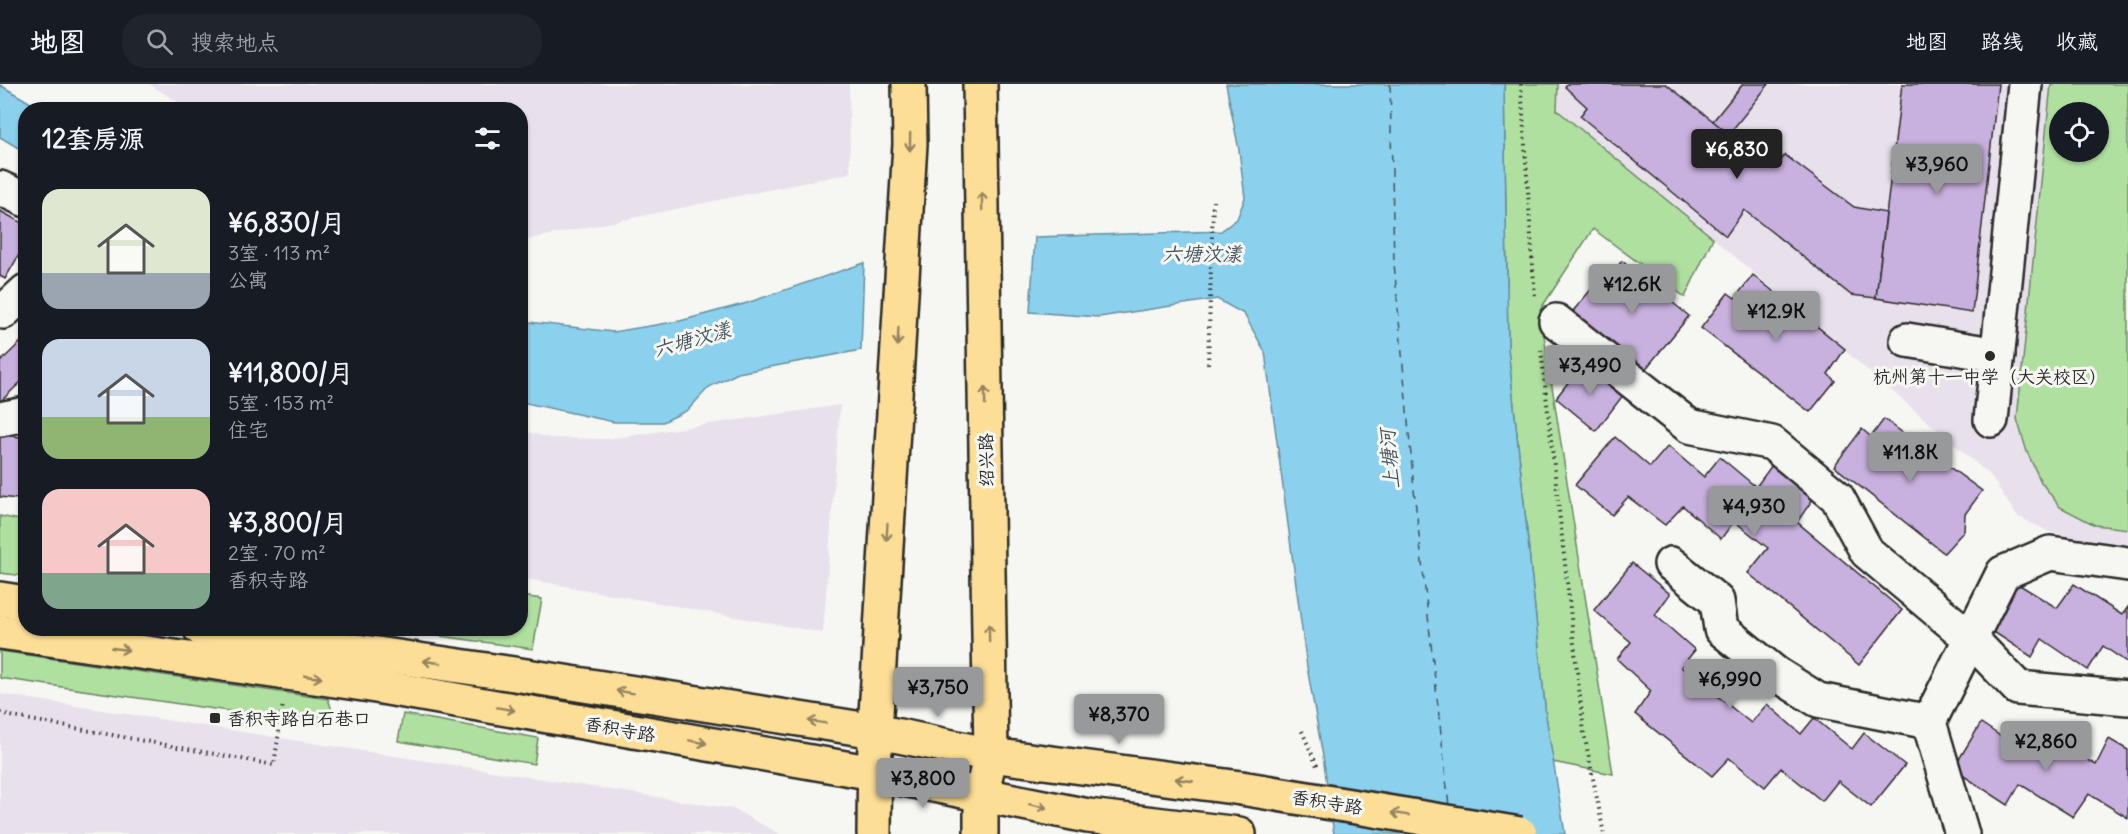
<!DOCTYPE html>
<html lang="zh">
<meta charset="utf-8">
<style>
body{margin:0;font-family:Delius,"LXGW WenKai TC",sans-serif;background:#20242c;color:#f1f3f6;height:100vh;display:flex;flex-direction:column;font-size:22px;white-space:nowrap}
*{box-sizing:border-box;margin:0}
p{font-size:20px;color:#9ea1a6}
.icon{flex:none;width:33px;height:33px;fill:none;stroke:currentColor;stroke-width:2;stroke-linecap:round;stroke-linejoin:round}
.map{position:relative;flex:1;overflow:hidden}
.sheet{position:absolute;left:18px;top:18px;width:510px;height:534px;display:flex;flex-direction:column;background:#171b24;border-radius:24px;box-shadow:0 2px 4px #0004}
.sheet>*{flex:none}
.fabs{position:absolute;left:2049px;top:18px;display:grid;gap:12px}
.fabs a{display:grid;place-items:center;width:60px;height:60px;border-radius:50%;background:#171b24;box-shadow:0 2px 4px #0004;font-size:30px}
.price{position:absolute;translate:-50% -51px;padding:0 14px;border-radius:6px;background:#98999b;color:#111;font-size:20px;line-height:39px;filter:drop-shadow(0 2px 3px #0008)}
.price::after{content:'';position:absolute;left:50%;top:36px;width:18px;height:14px;margin-left:-9px;background:inherit;clip-path:polygon(0 0,100% 0,50% 100%)}
.price.current{background:#222;color:#fff}
ul{padding:0;list-style:none}
li{display:flex;align-items:center;gap:18px;height:150px;padding:0 24px}
li span{display:grid;place-items:center;flex:none;width:168px;height:120px;border-radius:18px;color:#555}
li>.icon{margin-inline-start:auto}
span .icon{width:72px;height:72px;fill:#fffc;stroke-width:1}
li b{font-size:26px}
h2{display:flex;justify-content:space-between;align-items:center;height:72px;padding:0 24px;font-size:26px}
header{display:flex;align-items:center;gap:36px;box-sizing:border-box;height:84px;padding:0 30px;background:#171b24;border-bottom:2px solid #363941}
header strong{font-size:28px}
nav{display:flex;gap:33px;margin-inline-start:auto;font-size:21px}
.search{width:420px;height:54px;background:#20242c;display:flex;align-items:center;gap:15px;box-sizing:border-box;padding:0 21px;border-radius:24px;color:#9ea1a6;font-size:22px}
.map>svg:first-child{display:block}
</style>
<header>
<strong>地图</strong>
<div class="search"><svg class="icon" aria-label="search" viewBox="0 0 24 24"><circle cx="10" cy="10" r="6"/><path d="M15 15l6 6"/></svg>搜索地点</div>
<nav><a>地图</a><a>路线</a><a>收藏</a></nav>
</header>
<div class="map">
<svg width="2128" height="750" viewBox="0 0 2128 750">
<rect width="100%" height="100%" fill="#f6f6f2"/>
<filter id="ink" filterUnits="userSpaceOnUse"><feTurbulence type="fractalNoise" baseFrequency=".0167" numOctaves="2"/><feDisplacementMap in="SourceGraphic" scale="12" xChannelSelector="R" yChannelSelector="G"/><feConvolveMatrix kernelMatrix="1 2 1 2 8 2 1 2 1" color-interpolation-filters="sRGB"/></filter>
<g filter="url(#ink)">
<g fill="#e8e1ec" fill-rule="evenodd">
<path d="M149,0H849L850,89L521,157L520,26L189,25Z"/>
<path d="M1558,0H2128V462L2078,455L2052,449L2017,432L1990,391L1713,154L1557,26ZM2060,28H2098V68H2060Z"/>
<path d="M840,321L823,549L521,494V346L550,354L608,355Z"/>
<path d="M0,610L733,725L780,750H0Z"/>
</g>
<g fill="#afe0a0" stroke="#6d8666" stroke-width="1.5" fill-rule="evenodd">
<path d="M1504,0H1558L1557,26L1713,154L1685,213L1593,145L1540,226L1613,690L1553,678L1546,632L1508,264Z"/>
<path d="M2051,0H2128V445L2095,441L2060,423L2041,398L2027,368L2017,335ZM2098,28V68H2060V28Z"/>
<path d="M0,432L25,437V492L0,489Z"/>
<path d="M521,512L542,515L533,565L390,545L520,544Z"/>
<path d="M0,567L328,615L334,632L319,640L0,594Z"/>
<path d="M403,630L538,654L534,680L398,657Z"/>
</g>
<g fill="#8bd1ed" stroke="#658f9f" stroke-width="1.5">
<path d="M1226,0H1504L1508,264L1546,632L1565,750H1334L1323,672L1307,583L1265,268L1244,230L1217,215L1099,233L1030,228L1035,153L1221,147L1237,135L1245,114L1239,66Z"/>
<path d="M0,1L41,25L26,26L25,68L0,53Z"/>
<path d="M864,179L861,266L738,289L709,303L688,326L663,338H614L521,318V237L613,248L680,237L747,219Z"/>
</g>
<g fill="none" stroke-linecap="round" stroke-linejoin="round">
<path stroke="#43545c" stroke-width="1.5" stroke-dasharray="8 6" stroke-linecap="butt" d="M1390,0L1394,179L1414,406L1449,722"/>
</g>
<g fill="#c9b1df" stroke="#2b2b2b" stroke-width="1.5">
<path d="M1567,0H1666L1774,85L1785,71L1854,123L1886,129L1876,214L1851,211L1744,126L1726,152L1580,32L1587,23L1565,3Z"/>
<path d="M1743,0H1769L1729,50L1713,37Z"/>
<path d="M1902,0H1998L1972,229L1876,214Z"/>
<path d="M0,127L26,141V159L5,195L0,192Z"/>
<path d="M1622,177L1689,232L1644,287L1573,227L1594,202L1605,197Z"/>
<path d="M1753,191L1845,265L1828,290L1835,297L1810,328L1701,244L1728,209L1735,214Z"/>
<path d="M26,253V293L0,318V278Z"/>
<path d="M1584,278L1624,310L1596,347L1556,314Z"/>
<path d="M1884,335L1982,407L1965,430L1964,447L1944,469L1834,382L1862,345L1871,353Z"/>
<path d="M0,350L26,354V416L0,413Z"/>
<path d="M1615,353L1650,383L1668,362L1704,393L1720,373L1756,403L1772,381L1813,415L1797,438L1902,526L1859,581L1748,489L1768,464L1734,437L1721,455L1683,422L1665,441L1628,413L1612,431L1575,401Z"/>
<path d="M1632,479L1670,510L1655,531L1695,566L1681,583L1751,639L1767,620L1801,650L1814,634L1852,665L1864,649L1905,681L1871,723L1838,697L1822,717L1781,684L1765,703L1729,674L1712,692L1635,630L1651,607L1617,575L1631,558L1594,526Z"/>
<path d="M2015,498L2057,524L2074,500L2122,531L2128,523V579L2103,562L2088,586L2042,555L2032,573L1986,543Z"/>
<path d="M1981,639L2030,672L2043,650L2096,681L2109,655L2128,666V734L2089,710L2073,733L2020,700L2008,721L1953,685Z"/>
</g>
<g fill="none" stroke-linecap="round" stroke-linejoin="round">
<defs>
<g id="minor">
<path d="M0,104L26,116"/>
<path d="M0,226L3,228L26,207"/>
<path d="M1556,237L1689,342L1772,359L1837,413L1867,468L1970,554L2018,604L2128,614"/>
<path d="M1907,256L1998,271"/>
<path d="M0,335L26,330"/>
<path d="M1991,336L2025,0"/>
<path d="M1671,480L1717,517L1721,545L1775,589L1818,616L1929,638"/>
<path d="M1962,750L1929,638L2003,489L2050,469L2128,480"/>
</g>
<g id="major">
<path d="M980,0L991,671L981,710V750"/>
<path d="M0,515L26,519"/>
<path d="M200,544L514,590L875,647L991,671L1241,704"/>
<path d="M0,548L370,601L874,689L1088,732L1239,750"/>
<path d="M874,750L875,647L910,60L909,0"/>
</g>
</defs>
<use href="#minor" stroke="#2b2b2b" stroke-width="38"/>
<use href="#major" stroke="#2b2b2b" stroke-width="38"/>
<g stroke="#2b2b2b" stroke-width="4" stroke-dasharray="1.5 4.5" stroke-linecap="butt">
<path d="M1521,0L1535,214"/>
<path d="M1541,266L1584,649L1604,750"/>
<path d="M1208,280L1213,117"/>
<path d="M0,629L15,633L274,681L283,620"/>
<path d="M1302,647L1318,684"/>
</g>
<use href="#minor" stroke="#f6f6f2" stroke-width="33"/>
<use href="#major" stroke="#fcde96" stroke-width="33"/>
<defs>
<path id="major-bridge" d="M1241,704L1520,750"/>
</defs>
<use href="#major-bridge" stroke="#2b2b2b" stroke-width="38" stroke-linecap="butt"/>
<use href="#major-bridge" stroke="#fcde96" stroke-width="33"/>
</g>
<defs><path id="oneway-shaft" d="M-6 0H5M1.5-3L5.5 0L1.5 3" fill="none" stroke-width="1.6" stroke-linecap="round" stroke-linejoin="round" transform="scale(1.5)"/></defs>
<g stroke="#948460">
<use href="#oneway-shaft" transform="translate(910 58) rotate(91)"/>
<use href="#oneway-shaft" transform="translate(982 117) rotate(-91)"/>
<use href="#oneway-shaft" transform="translate(898 253) rotate(93)"/>
<use href="#oneway-shaft" transform="translate(985 312) rotate(-91)"/>
<use href="#oneway-shaft" transform="translate(887 448) rotate(93)"/>
<use href="#oneway-shaft" transform="translate(989 549) rotate(-91)"/>
<use href="#oneway-shaft" transform="translate(120 565) rotate(8)"/>
<use href="#oneway-shaft" transform="translate(432 578) rotate(-172)"/>
<use href="#oneway-shaft" transform="translate(313 593) rotate(8)"/>
<use href="#oneway-shaft" transform="translate(625 608) rotate(-171)"/>
<use href="#oneway-shaft" transform="translate(506 625) rotate(10)"/>
<use href="#oneway-shaft" transform="translate(817 638) rotate(-171)"/>
<use href="#oneway-shaft" transform="translate(698 658) rotate(10)"/>
<use href="#oneway-shaft" transform="translate(1184 696) rotate(-172)"/>
<use href="#oneway-shaft" transform="translate(1038 722) rotate(12)"/>
<use href="#oneway-shaft" transform="translate(1400 730) rotate(-171)"/>
</g>
</g>
<g fill="#2b2b2b" stroke="#f6f6f2" stroke-width="2">
<circle cx="1990" cy="272" r="6"/>
<rect x="209" y="628" width="12" height="12" rx="3"/>
</g>
<g text-anchor="middle" dominant-baseline="central" stroke-width="6" stroke-linejoin="round" paint-order="stroke">
<g font-size="18" fill="#2b2b2b" stroke="#f6f6f2">
<text x="1990" y="292">杭州第十一中学（大关校区）</text>
<text x="227" y="634" text-anchor="start">香积寺路白石巷口</text>
</g>
<g font-size="18" fill="#2b2b2b" stroke="#f6f6f2">
<text transform="translate(986 376) rotate(-91)">绍兴路</text>
<text transform="translate(620 645) rotate(10)">香积寺路</text>
<text transform="translate(1327 718) rotate(9)">香积寺路</text>
</g>
<g font-size="20" font-style="italic" fill="#43545c" stroke="#f6f6f2">
<text x="1202" y="169">六塘汶漾</text>
<text transform="translate(692 255) rotate(-16)">六塘汶漾</text>
<text transform="translate(1389 375) rotate(-95)">上塘河</text>
</g>
</g>
</svg>
<div class="fabs">
<a><svg class="icon" aria-label="locate" viewBox="0 0 24 24"><circle cx="12" cy="12" r="6"/><path d="M12 2v4M12 18v4M2 12h4M18 12h4"/></svg></a>
</div>
<b class="price current" style="left:1737px;top:96px">¥6,830</b>
<b class="price" style="left:1937px;top:111px">¥3,960</b>
<b class="price" style="left:1632px;top:231px">¥12.6K</b>
<b class="price" style="left:1776px;top:258px">¥12.9K</b>
<b class="price" style="left:1590px;top:312px">¥3,490</b>
<b class="price" style="left:1910px;top:399px">¥11.8K</b>
<b class="price" style="left:1754px;top:453px">¥4,930</b>
<b class="price" style="left:1730px;top:626px">¥6,990</b>
<b class="price" style="left:938px;top:634px">¥3,750</b>
<b class="price" style="left:1119px;top:661px">¥8,370</b>
<b class="price" style="left:2046px;top:688px">¥2,860</b>
<b class="price" style="left:923px;top:725px">¥3,800</b>
<section class="sheet">
<h2>12套房源<svg class="icon" aria-label="filters" viewBox="0 0 24 24"><path d="M4 7h16M4 17h16"/><circle cx="9" cy="7" r="2"/><circle cx="15" cy="17" r="2"/></svg></h2>
<ul>
<li><span style="background:linear-gradient(#dfe7d0 70%,#9aa5b1 0)"><svg class="icon" aria-label="home" viewBox="0 0 24 24"><path d="M3 11l9-7 9 7M6 9v11h12V9"/></svg></span><div><b>¥6,830/月</b><p>3室 · 113 m²</p><p>公寓</p></div></li>
<li><span style="background:linear-gradient(#c9d6e8 65%,#8fb573 0)"><svg class="icon" aria-label="home" viewBox="0 0 24 24"><path d="M3 11l9-7 9 7M6 9v11h12V9"/></svg></span><div><b>¥11,800/月</b><p>5室 · 153 m²</p><p>住宅</p></div></li>
<li><span style="background:linear-gradient(#f6c9c9 70%,#7fa58c 0)"><svg class="icon" aria-label="home" viewBox="0 0 24 24"><path d="M3 11l9-7 9 7M6 9v11h12V9"/></svg></span><div><b>¥3,800/月</b><p>2室 · 70 m²</p><p>香积寺路</p></div></li>
</ul>
</section>
</div>
